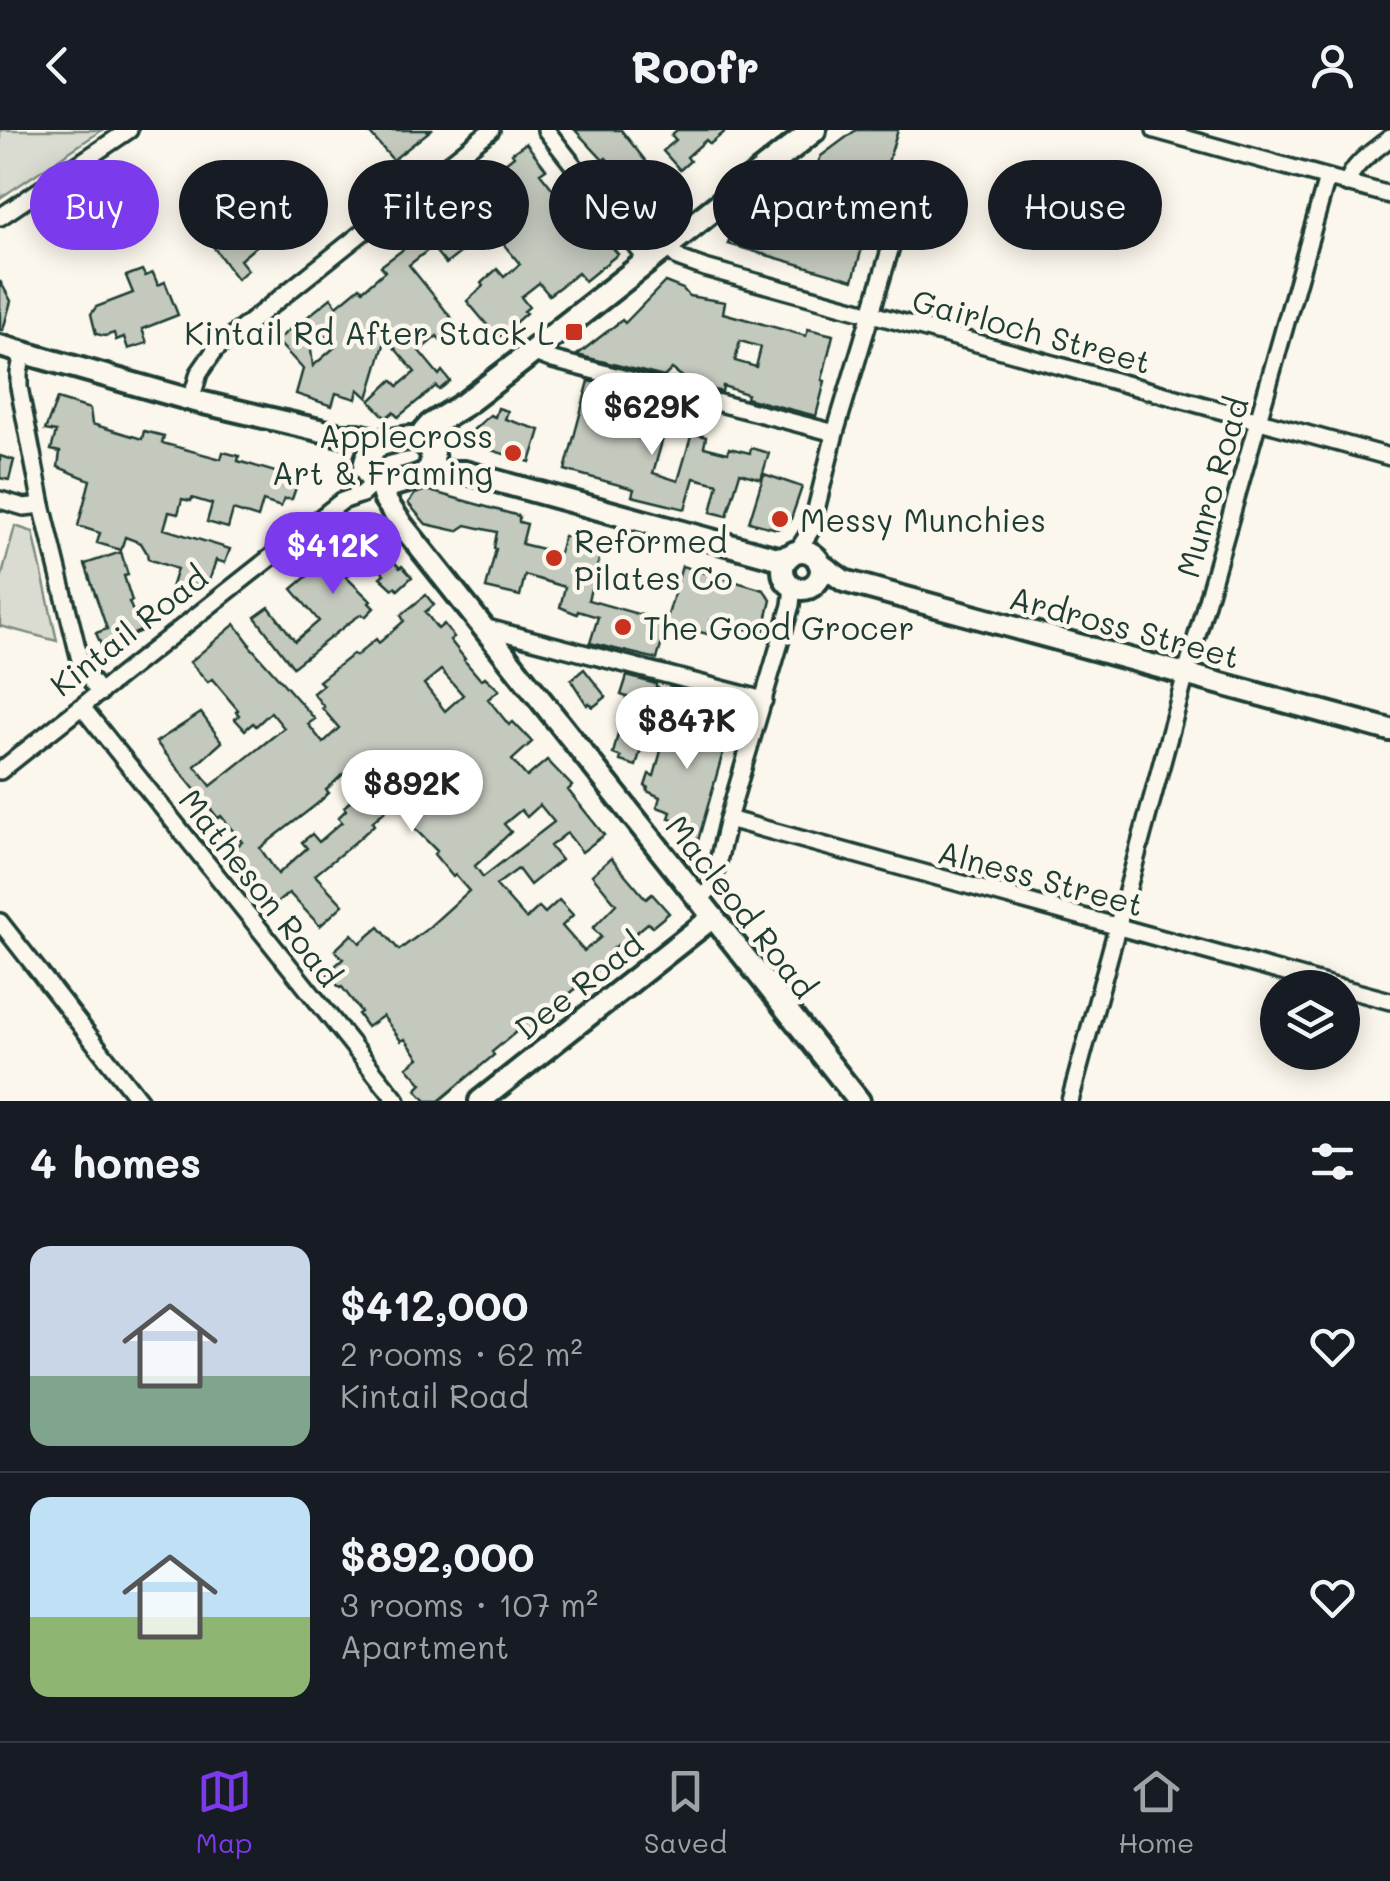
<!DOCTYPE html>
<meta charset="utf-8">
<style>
body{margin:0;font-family:Mali,sans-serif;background:#242831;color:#f1f3f6;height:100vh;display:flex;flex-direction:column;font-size:38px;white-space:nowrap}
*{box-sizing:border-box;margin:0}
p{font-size:32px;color:#9ea1a6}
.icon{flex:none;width:55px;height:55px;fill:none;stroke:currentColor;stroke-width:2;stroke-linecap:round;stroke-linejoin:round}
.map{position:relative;height:971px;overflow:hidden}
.side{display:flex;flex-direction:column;background:#171b24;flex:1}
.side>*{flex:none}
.top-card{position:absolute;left:30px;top:30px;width:1330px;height:90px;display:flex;gap:20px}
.tools{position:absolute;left:1260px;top:840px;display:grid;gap:20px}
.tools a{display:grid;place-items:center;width:100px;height:100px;border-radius:50%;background:#171b24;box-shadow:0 5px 25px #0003;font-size:50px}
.price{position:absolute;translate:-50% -85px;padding:0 22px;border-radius:35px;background:#fff;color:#222;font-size:32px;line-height:65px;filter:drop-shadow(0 2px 5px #0008)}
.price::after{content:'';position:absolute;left:50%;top:60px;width:30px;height:22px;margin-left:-15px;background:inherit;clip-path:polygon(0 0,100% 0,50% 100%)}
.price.active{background:#7c3aed;color:#fff}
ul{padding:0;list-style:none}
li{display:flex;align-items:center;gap:30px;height:250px;padding:0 30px}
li+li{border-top:2px solid #363941}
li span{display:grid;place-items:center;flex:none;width:280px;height:200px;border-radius:20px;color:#555}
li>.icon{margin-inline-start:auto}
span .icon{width:120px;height:120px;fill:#fffc;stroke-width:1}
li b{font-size:42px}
h2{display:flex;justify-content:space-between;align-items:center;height:120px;padding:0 30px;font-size:42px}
.chip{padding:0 35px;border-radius:45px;background:#171b24;box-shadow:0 5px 25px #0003;font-size:35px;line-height:90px}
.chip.active{background:#7c3aed;color:#fff}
header{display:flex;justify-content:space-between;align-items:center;height:130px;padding:0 30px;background:#171b24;font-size:45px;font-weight:800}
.dock{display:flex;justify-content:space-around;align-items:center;height:140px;border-top:2px solid #363941;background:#171b24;font-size:28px;color:#9ea1a6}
.dock a{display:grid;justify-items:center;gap:5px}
.dock .active{color:#7c3aed}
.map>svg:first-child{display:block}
</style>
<header><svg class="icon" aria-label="back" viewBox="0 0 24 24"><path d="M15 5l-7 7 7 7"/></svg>Roofr<svg class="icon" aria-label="person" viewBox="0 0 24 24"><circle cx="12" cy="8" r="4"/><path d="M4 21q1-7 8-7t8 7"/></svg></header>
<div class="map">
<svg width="1390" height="971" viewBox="0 0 1390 971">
<rect width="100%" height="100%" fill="#fbf7ec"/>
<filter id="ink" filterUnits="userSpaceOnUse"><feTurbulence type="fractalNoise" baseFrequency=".01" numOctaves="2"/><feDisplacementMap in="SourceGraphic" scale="20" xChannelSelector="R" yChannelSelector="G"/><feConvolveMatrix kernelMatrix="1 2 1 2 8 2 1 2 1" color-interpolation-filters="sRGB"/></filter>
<g filter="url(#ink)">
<g fill="#dbdcd1" stroke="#7d8c82" stroke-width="2.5">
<path d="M0,0H102L0,68Z"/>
<path d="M15,396L33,402L57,511L0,496V453Z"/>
</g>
<g fill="#c4c9be" stroke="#1f3d34" stroke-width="2.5" fill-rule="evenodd">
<path d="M367,0H431L393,30Z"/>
<path d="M575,0H621L663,53L668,49L682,65L650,92L634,74L644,65L618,32L613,36L606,28L603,30Z"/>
<path d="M677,0H727L710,14L706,10L687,27L690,31L680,40L663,21L676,10L671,5Z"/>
<path d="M856,0H898L880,58L871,56L863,79L875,84L870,101L867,100L853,150L728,114L732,101L738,102L749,88L768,94L783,60L788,62L790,57L807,58L821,26Z"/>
<path d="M526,13L546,39L540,43L556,63L561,59L568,69L562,73L589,106L597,99L618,124L585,151L578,143L549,165L539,153L521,167L529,177L524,181L526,183L498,208L467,171L483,156L481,153L497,139L504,147L520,134L500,110L488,119L479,108L446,134L432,117L409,135L458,196L440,210L437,206L419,221L439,245L442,241L450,251L439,260L436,256L398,287L393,282L386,288L370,271L392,250L398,256L415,242L386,208L368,268L358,259L356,269L336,263L332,276L296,264L303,239L277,211L299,190L301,192L331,168L337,176L360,157L363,160L385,141L381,136L456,80L451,74L465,62L469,67L493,47L491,44L514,26L512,23ZM322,201L335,217L313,236L310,212Z"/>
<path d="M240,87L260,113L240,130L248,140L237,149L209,111Z"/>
<path d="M142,140L145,146L153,143L158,155L165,152L178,185L142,199L147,213L128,219L124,207L116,210L114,203L105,206L96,204L91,184L96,177L133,163L126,146Z"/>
<path d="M0,151L11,171L3,200H0Z"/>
<path d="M665,152L683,159L689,166L725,172L723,183L806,206L808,199L833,205L822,250L825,251L816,286L746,268L747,264L723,256L722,262L692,254L672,239L664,247L577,225L622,190L625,193ZM740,211L761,217L756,237L735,231Z"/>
<path d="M589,251L619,259L607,300L648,310L652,297L665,301L653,343L678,351L692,303L706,307L704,317L728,323L729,318L750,323L751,318L769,323L761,349L740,343L727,386L711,382L718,354L694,348L685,379L632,366L634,359L565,340Z"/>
<path d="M57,269L90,279L92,294L142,309L144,301L164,306L162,313L221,329L223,322L239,326L238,331L299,349L292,369H284L281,377L263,371L258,388L233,380L228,398L207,392L212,374L192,368L191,371L182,369L178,384L169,382L164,399L230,419L225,433L216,430L208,455L198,452L197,456L185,453L182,461L171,458L177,439L148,429L147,423L141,413L125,407L121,420L97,413L100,403L78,396L90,350L58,337L60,322L51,320L56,302L45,300Z"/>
<path d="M676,274L687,276L679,305L668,302Z"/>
<path d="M498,278L508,281L505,289L540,300L530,332L468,313L472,301L490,285L495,287Z"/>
<path d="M0,326L14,330L9,350L0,348Z"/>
<path d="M764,344L802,357L790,392L777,399L749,392Z"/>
<path d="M426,360L519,386V392L527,394L522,414L559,423L564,406L603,415L588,470L666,492L682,436L764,460L771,470L763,503L710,491L707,504L693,500L692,503L667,496L657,529L590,513L598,487L578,481L577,484L560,477L565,457L525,445L520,466L486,458L496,419L494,418L497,402L466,395L457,401L426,394L408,373L415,364Z"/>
<path d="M363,399L392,434L394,432L400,438L402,436L412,447L398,460L395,457L393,459L380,447L384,444L369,428L346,447L371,471L369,473L374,478L365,487L362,484L354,489L293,537L255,487L269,477L295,511L306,502L319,491L292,459Z"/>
<path d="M121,422L128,445L124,446L132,471L129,472L141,501L102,517L96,503L107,499L85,434Z"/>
<path d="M426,465L434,475L425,482L438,499L444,494L454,507L450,510L465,529L464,530L481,550L485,547L499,560L488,569L509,595L513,592L532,612L512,630L527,647L547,630L572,656L568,660L604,705L582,722L567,703L550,716L561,730L530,755L518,739L496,755L526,789L539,777L545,783L559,770L573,785L562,796L584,821L601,807L593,798L616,774L592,745L611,728L646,769L652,764L669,783L652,797L648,793L631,807L630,805L604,826L608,830L584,852L530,896L528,892L492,922L494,925L439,971H426L416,960L422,954L407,937L419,928L405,909L401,911L383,886L367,897L358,884L361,882L342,857L340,858L327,843L343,829L335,820L352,804L360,813L379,797L399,820L427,799L469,761L455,745L453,747L434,724L437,721L410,694L409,682L398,670L372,692L374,695L354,713L315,745L343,775L320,796L289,763L273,776L231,721L242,712L221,686L218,688L156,612L201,583L222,612L195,636L211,656L284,598L271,582L256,596L253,593L245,600L235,589L239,585L236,582L238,580L212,549L208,552L190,532L235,494L250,514L249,515L315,589L308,594L323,613L339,598L322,578L324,577L313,563L323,555L319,551L353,524L356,526L376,509L379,513L404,491L401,485ZM441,540L463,565L445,581L424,554ZM343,644L345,646L348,644L362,660L344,677L346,680L338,688L342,692L319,712L312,704L302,712L307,718L278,744L260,718L317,674L329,663L326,660ZM540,675L554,692L483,747L475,736L511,702L504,694L521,680L527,687Z"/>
<path d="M584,539L606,567L593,577L589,573L587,575L571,550Z"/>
<path d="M627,546L656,554V557H658L654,574L651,573L638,618L641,619L636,636L620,631L621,627L613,624L627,567L621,565Z"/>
<path d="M681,575L709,581L702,605L726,612L692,732L683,728L693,695L669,688L671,682L657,677L660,667L647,661L648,657L645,656L649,644L654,646L669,592L676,594Z"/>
</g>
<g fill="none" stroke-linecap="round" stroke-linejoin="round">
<defs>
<g id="minor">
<path d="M546,0L647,130"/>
<path d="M1155,0L1390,65"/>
<path d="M1347,54C1352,34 1374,21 1390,8"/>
<path d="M0,87L129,0"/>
<path d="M666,116L680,129L705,138L1390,327"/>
<path d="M532,222L553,230L835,303"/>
<path d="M23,223L19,243V257L42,375L80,530L84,541L100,563"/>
<path d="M191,270L199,243L215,220L491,0"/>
<path d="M0,370L24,377L42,375"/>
<path d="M796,423L811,400L835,303L899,90L903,69"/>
<path d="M483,497L764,570"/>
<path d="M82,577L397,971"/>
<path d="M0,641L342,371L362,364L375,352"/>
<path d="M728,689L1340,858"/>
<path d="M699,770L712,757L728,689L791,475L793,457"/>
<path d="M0,792L140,971"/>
<path d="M1342,858L1390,871"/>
<path d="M1070,971L1186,544L1327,48"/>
</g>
<g id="tertiary">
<path d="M0,216L191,270L340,305H359L385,312"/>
<path d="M427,342H464L777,428L790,426"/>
<path d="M380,355L384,368L402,395L859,971"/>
<circle cx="802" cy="440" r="19"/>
<path d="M819,433L844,451L1390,600"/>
<path d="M480,971L713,787"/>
</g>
<g id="secondary">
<path d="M409,308H419L431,319C438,346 418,347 397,353C391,355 388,357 381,355C373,353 369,345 365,338C369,311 386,312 409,308Z"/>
<path d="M419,308L431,295L465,274L517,234L814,0"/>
</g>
</defs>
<use href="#minor" stroke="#1f3d34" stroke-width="22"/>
<use href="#tertiary" stroke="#1f3d34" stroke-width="28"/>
<use href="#secondary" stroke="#1f3d34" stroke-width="30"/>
<use href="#minor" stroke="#fbf7ec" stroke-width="15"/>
<use href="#tertiary" stroke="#fbf7ec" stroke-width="20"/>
<use href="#secondary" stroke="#fbf7ec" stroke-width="22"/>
</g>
</g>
<g fill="#c8321e" stroke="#fbf7ec" stroke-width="4">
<rect x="564" y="192" width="20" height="20" rx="5"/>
<circle cx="513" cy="323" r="10"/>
<circle cx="780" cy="389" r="10"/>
<circle cx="554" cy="428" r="10"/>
<circle cx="623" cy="497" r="10"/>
</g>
<g text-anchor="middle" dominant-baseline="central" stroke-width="9" stroke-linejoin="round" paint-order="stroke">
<g font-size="32" fill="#1f3d34" stroke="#fbf7ec">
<text transform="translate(1032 200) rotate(15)">Gairloch Street</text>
<text transform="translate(1211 357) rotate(-74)">Munro Road</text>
<text transform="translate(1125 496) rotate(15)">Ardross Street</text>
<text transform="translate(128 500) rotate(-38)">Kintail Road</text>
<text transform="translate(1041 747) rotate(15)">Alness Street</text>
<text transform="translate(261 757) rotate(52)">Matheson Road</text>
<text transform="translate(742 776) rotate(52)">Macleod Road</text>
<text transform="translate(578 855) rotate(-38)">Dee Road</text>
</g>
<g font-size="32" fill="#1f3d34" stroke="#fbf7ec" text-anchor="start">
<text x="554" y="202" text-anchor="end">Kintail Rd After Stack L</text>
<text x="493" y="305" text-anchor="end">Applecross<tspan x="493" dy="37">Art &amp; Framing</tspan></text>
<text x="800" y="389">Messy Munchies</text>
<text x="574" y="410">Reformed<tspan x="574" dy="37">Pilates Co</tspan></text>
<text x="643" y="497">The Good Grocer</text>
</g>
</g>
</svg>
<div class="tools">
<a><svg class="icon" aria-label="layers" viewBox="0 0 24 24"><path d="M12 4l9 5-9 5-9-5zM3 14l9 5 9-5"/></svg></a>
</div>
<b class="price" style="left:652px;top:328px">$629K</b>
<b class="price active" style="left:333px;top:467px">$412K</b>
<b class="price" style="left:687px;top:642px">$847K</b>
<b class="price" style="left:412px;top:705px">$892K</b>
<div class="top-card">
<a class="chip active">Buy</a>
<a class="chip">Rent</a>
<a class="chip">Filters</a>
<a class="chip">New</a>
<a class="chip">Apartment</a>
<a class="chip">House</a>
</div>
</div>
<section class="side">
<h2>4 homes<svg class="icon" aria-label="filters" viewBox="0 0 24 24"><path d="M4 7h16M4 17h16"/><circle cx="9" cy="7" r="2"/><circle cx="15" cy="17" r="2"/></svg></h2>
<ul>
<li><span style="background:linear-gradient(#c9d6e8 65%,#7fa58c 0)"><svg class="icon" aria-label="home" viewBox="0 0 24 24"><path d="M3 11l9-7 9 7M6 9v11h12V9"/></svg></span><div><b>$412,000</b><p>2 rooms · 62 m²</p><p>Kintail Road</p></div><svg class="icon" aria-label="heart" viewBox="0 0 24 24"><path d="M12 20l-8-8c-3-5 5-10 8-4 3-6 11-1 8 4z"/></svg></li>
<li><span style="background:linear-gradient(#bfe0f5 60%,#8fb573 0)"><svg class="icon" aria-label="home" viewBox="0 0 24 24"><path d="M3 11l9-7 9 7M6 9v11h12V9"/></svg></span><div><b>$892,000</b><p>3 rooms · 107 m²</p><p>Apartment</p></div><svg class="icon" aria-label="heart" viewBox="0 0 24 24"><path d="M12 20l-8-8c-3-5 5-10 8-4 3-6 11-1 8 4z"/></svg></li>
</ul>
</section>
<nav class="dock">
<a class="active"><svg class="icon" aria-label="map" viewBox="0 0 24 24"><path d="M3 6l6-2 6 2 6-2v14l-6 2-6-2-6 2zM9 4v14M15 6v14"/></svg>Map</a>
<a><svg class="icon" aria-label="saved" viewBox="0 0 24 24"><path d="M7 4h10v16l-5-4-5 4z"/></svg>Saved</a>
<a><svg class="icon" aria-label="home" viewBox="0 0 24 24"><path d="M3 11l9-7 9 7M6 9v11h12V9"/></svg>Home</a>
</nav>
